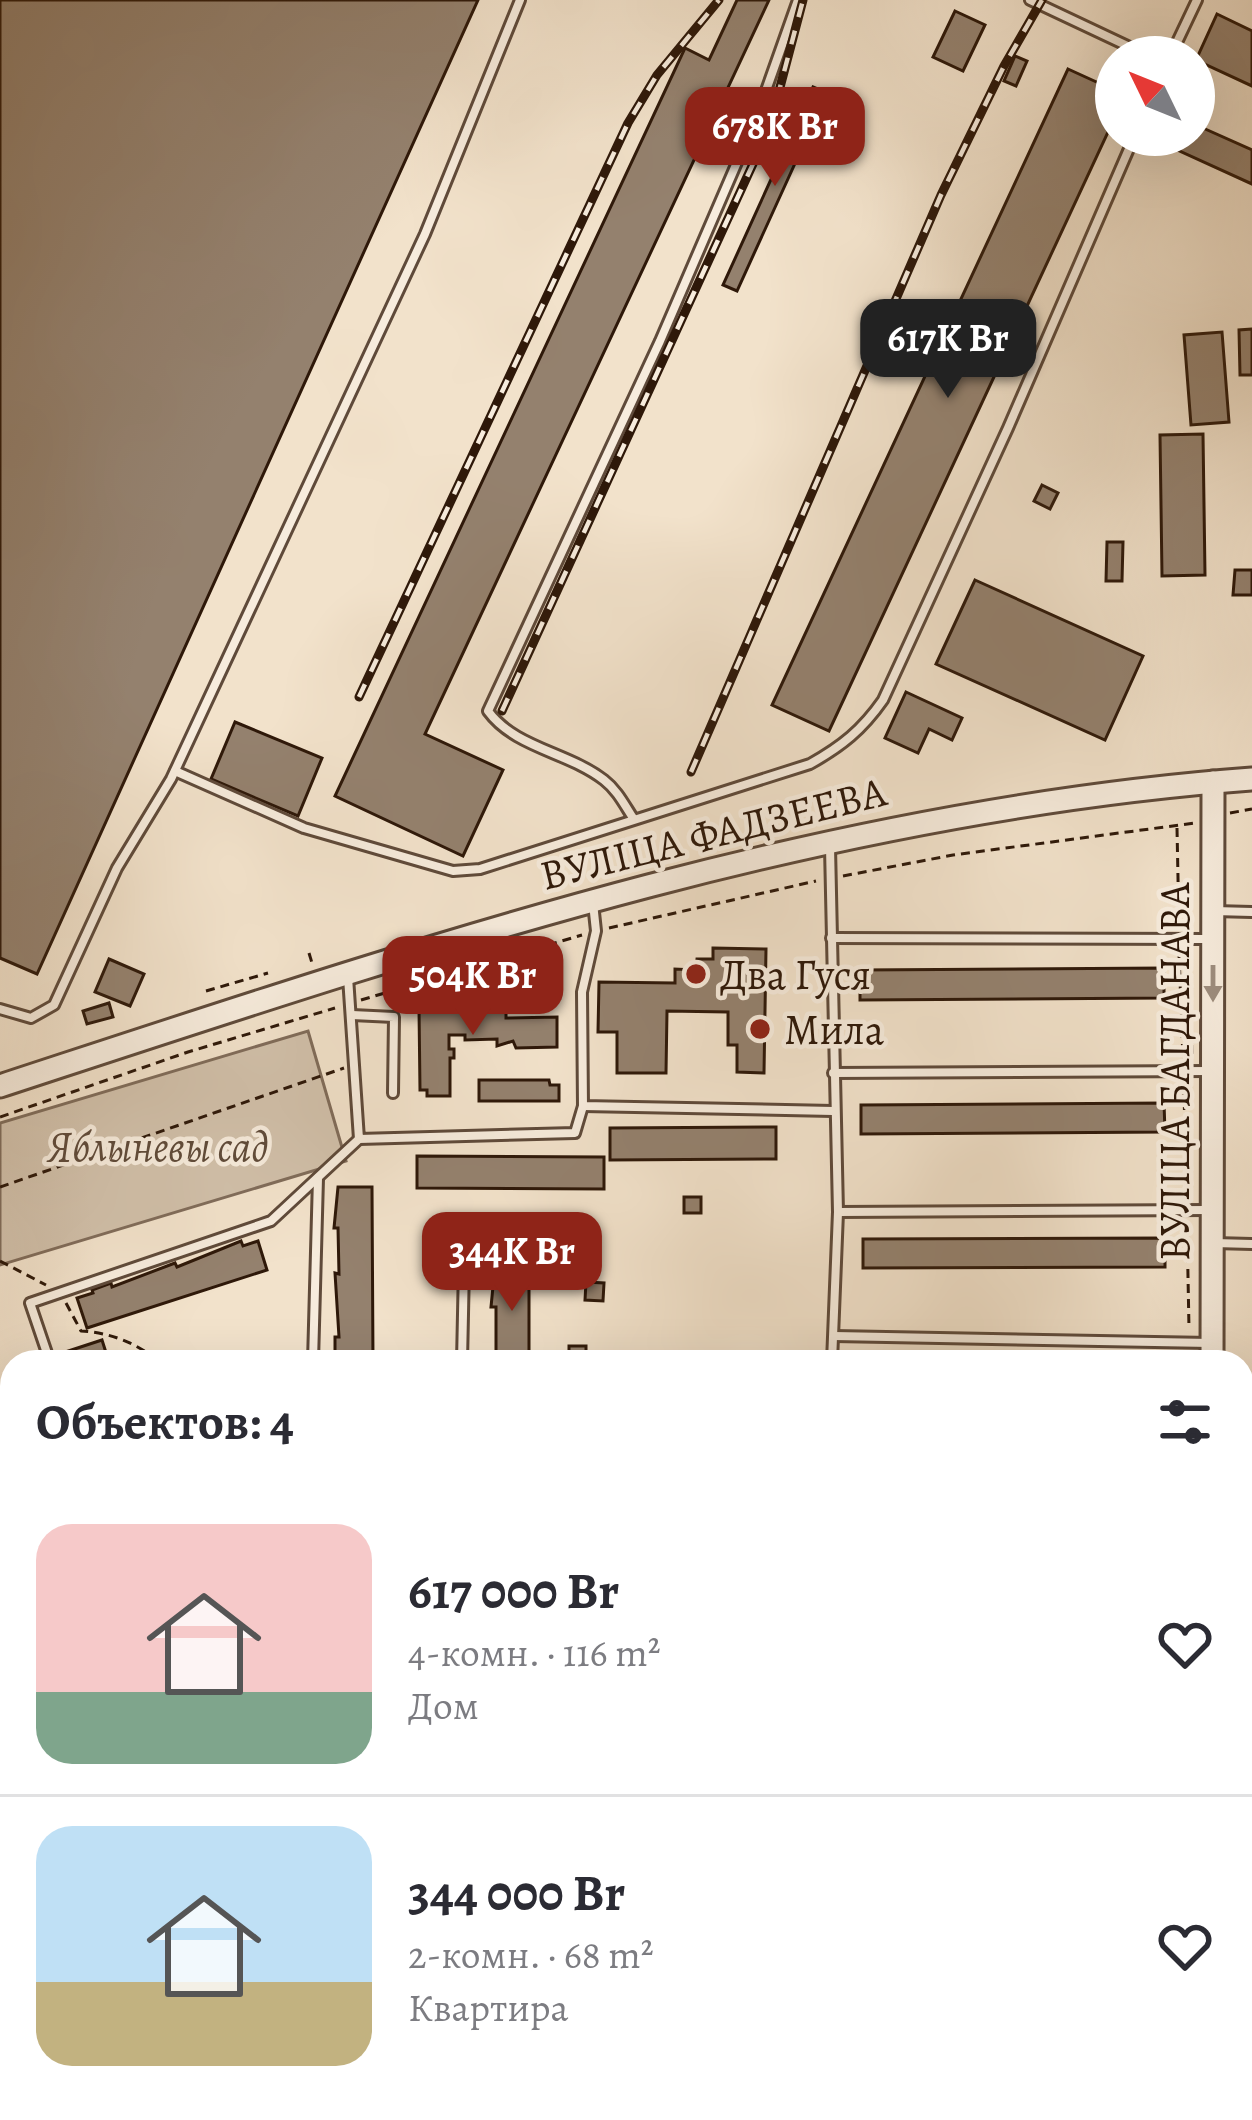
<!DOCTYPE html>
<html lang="ru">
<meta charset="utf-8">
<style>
body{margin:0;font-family:Alegreya,serif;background:#f2f2f3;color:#2b2b33;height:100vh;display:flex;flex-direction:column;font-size:45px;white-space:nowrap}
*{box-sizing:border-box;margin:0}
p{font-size:39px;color:#7c7c81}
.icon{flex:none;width:66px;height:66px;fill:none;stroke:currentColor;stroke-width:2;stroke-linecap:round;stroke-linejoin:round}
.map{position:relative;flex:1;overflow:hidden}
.side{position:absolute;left:0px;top:1350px;width:1254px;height:771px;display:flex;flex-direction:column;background:#fff;border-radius:36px 36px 0 0;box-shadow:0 12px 48px #0002}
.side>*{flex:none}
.needle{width:78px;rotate:313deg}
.buttons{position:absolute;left:1095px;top:36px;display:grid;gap:24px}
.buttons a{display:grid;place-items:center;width:120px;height:120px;border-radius:50%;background:#fff;box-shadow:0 12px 48px #0002;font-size:60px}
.price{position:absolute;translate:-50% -102px;padding:0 27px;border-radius:24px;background:#8f2418;color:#fff;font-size:39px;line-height:78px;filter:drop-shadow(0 3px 6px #0008)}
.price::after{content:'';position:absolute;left:50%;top:72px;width:36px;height:27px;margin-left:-18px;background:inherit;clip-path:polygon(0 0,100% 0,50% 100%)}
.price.on{background:#222;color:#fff}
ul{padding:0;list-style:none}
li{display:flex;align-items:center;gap:36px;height:300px;padding:0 36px}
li+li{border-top:3px solid #e1e1e2}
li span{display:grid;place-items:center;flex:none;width:336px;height:240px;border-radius:36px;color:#555}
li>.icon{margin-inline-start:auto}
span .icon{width:144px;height:144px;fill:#fffc;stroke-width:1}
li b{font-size:51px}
h2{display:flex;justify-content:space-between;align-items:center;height:144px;padding:0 36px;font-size:51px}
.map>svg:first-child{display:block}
</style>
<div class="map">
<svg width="1252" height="2120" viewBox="0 0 1252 2120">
<rect width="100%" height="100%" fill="#f2e2cb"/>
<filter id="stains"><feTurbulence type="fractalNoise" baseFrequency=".00167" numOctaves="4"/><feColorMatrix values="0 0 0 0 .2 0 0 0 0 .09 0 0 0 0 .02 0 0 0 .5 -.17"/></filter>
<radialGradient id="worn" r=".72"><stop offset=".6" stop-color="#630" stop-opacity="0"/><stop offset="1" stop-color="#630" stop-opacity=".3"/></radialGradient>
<g fill="#d1c0aa" stroke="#806c5a" stroke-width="3">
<path d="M308,1031L346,1161L0,1265V1123Z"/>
<path d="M530,2109H726L724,2120H524Z"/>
</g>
<path fill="#af9d89" stroke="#7b6856" stroke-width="3" d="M168,2109H451L447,2120H172Z"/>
<g fill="#94816e" stroke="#2e1809" stroke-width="3">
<path d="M0,0H478L37,974L0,958Z"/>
<path d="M737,0H769L425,734L503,770L463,856L335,796L685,48L709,60Z"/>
<path d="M955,11L985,25L963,71L933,57Z"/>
<path d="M1217,14L1252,31V86L1196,60Z"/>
<path d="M1015,56L1027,61L1016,86L1004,81Z"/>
<path d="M1068,69L1116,91V115L829,731L772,705Z"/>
<path d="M813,87L827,93L737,291L723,285Z"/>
<path d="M1194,124L1252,150V184L1162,143L1165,135H1194Z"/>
<path d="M1252,329V375H1240L1239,330Z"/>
<path d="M1222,332L1229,422L1191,425L1184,335Z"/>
<path d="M1203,434L1205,575L1162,576L1160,435Z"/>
<path d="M1042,485L1058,493L1050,509L1034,501Z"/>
<path d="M1107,542H1123L1122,581H1106Z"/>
<path d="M1235,570H1252V595H1233Z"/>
<path d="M975,580L1143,656L1105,740L936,664Z"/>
<path d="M906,692L962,718L952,740L929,729L918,753L885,738Z"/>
<path d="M235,722L322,758L298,816L211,779Z"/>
<path d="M713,948L766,949L764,1073L737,1072V1045H728V1012L667,1011L666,1073H617V1032H598L599,982L675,983V969L696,970L697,959H713Z"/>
<path d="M109,959L144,974L130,1006L95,992Z"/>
<path d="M1164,968V998L860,1000V970Z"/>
<path d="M109,1003L113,1017L87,1024L83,1011Z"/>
<path d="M506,1008V1018L557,1017V1047L516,1048L513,1041L497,1046V1039L465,1040V1035H449V1049H454V1058H450V1096H427V1090H420L419,1009Z"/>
<path d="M479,1080H549L550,1085H559V1101H479Z"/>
<path d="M1164,1103L1165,1132L861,1134V1105Z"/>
<path d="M776,1127V1159L610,1160V1128Z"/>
<path d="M417,1156L604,1157V1189L417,1188Z"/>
<path d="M338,1187H372L373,1362H339V1354H335V1337H339L335,1273L339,1274L338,1228H334Z"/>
<rect x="684" y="1197" width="17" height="16"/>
<path d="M1165,1238V1267L863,1268V1239Z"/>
<path d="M558,1239L581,1241L580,1254L557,1252Z"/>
<path d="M241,1241L243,1246L258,1241L267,1270L87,1328L77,1298L93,1293L92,1290L111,1283L112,1287L175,1263L177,1267Z"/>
<path d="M495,1266H529V1362H491V1353H496V1307H491Z"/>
<path d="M586,1282L604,1283L603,1301L585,1300Z"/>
<path d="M102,1340L109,1362H58L56,1355Z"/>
<rect x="569" y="1346" width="17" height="16"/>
<rect x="861" y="2109" width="55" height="11"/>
</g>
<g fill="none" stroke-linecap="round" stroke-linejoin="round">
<defs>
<g id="service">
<path d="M1030,0L1151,57"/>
<path d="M1170,57L1197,0"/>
<path d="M175,771L304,828L453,871L480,869L810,764C842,746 862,730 883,700L1008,428L1135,135"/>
<path d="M633,818C624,804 617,790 604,780C568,752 515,748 488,711L660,341L757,116L798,0"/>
<path d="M830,847L838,1212L832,1362"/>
<path d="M593,903L596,931L582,992L583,1106L833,1111"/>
<path d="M1214,911L1252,912"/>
<path d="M831,938L1208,939"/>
<path d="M348,977L359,1139L575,1133L583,1106"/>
<path d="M0,1009L31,1018L54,1005L117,868L171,779L425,234L520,0"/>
<path d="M352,1015L394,1017L393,1093"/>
<path d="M833,1073L1209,1071"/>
<path d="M838,1212L1208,1210"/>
<path d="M1214,1243L1252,1244"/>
<path d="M834,1336L1210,1343"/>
<path d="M50,1362L30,1303L271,1221L359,1139"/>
<path d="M313,1362L318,1178"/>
<path d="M462,1362L464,1266"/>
<path d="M1242,1457H1252"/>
<path d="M1242,1596L1252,1597"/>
<path d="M0,1851L12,1845"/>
<path d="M1242,1853H1252"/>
<path d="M834,2120V2109"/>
<path d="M931,2120L932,2109"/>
</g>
<g id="minor">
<path d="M0,1771L12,1803"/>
<path d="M112,2109L115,2120"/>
<path d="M501,2120L507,2109"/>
<path d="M802,2120L803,2109"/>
</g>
<g id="tertiary">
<path d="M0,1086C409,952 820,811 1252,779"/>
<path d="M1212,1362L1213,782"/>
<path d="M1211,2120V2109"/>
</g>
</defs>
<use href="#service" stroke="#5f4a3a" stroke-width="14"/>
<use href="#minor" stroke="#5f4a3a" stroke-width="22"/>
<use href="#tertiary" stroke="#5f4a3a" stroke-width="27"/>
<g stroke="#2e1809" stroke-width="3" stroke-dasharray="9 6" stroke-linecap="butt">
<path d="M1230,813L1252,809"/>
<path d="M1177,828L1179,927"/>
<path d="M843,876L953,855L1195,823"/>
<path d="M609,928L816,881"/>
<path d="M309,953L312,963"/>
<path d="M1179,954L1183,1059"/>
<path d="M206,991L268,973"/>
<path d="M361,1000L582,935"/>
<path d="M1191,1015L1192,1056"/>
<path d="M1184,1086L1186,1197"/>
<path d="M0,1117L188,1052L335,1008"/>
<path d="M0,1187L344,1068"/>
<path d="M1187,1224L1189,1329"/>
<path d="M0,1261L46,1285"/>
<path d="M66,1303L81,1331C107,1332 139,1343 158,1362"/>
<path d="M0,1487L12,1489"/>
<path d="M0,1498L12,1533"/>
<path d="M1242,1667H1252"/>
<path d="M0,1669L12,1710"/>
<path d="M0,1826L5,1823"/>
<path d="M0,1861L12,1893"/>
<path d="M1242,1977L1247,1992H1252"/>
<path d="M86,2109L88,2120"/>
<path d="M1187,2120V2109"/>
</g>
<use href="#service" stroke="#f7ecdd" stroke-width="8"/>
<use href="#minor" stroke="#f7ecdd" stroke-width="16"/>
<use href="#tertiary" stroke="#f7ecdd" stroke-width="21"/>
<defs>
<g id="rail">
<path d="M359,697L628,123L657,75L719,0"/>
<path d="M502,711L769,129L803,0"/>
<path d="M691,772L941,195L1004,66L1042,0"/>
</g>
</defs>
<use href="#rail" stroke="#2e1809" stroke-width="9"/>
<use href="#rail" stroke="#f7ecdd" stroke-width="4.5" stroke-dasharray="14" stroke-linecap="butt"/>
</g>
<defs><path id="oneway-solid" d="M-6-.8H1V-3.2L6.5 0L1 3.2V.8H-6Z" transform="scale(3)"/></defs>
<use fill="#9d8d7e" href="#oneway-solid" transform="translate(1213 983) rotate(90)"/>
<g fill="#8f2418" stroke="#f7ecdd" stroke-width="4.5">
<circle cx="696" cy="974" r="12"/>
<circle cx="760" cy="1029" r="12"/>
</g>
<g text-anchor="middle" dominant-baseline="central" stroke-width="9" stroke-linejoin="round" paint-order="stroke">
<g font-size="42" fill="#2e1809" stroke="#f7ecdd">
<text transform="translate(713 833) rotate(-14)">ВУЛІЦА ФАДЗЕЕВА</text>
<text transform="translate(1174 1072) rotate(-90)">ВУЛІЦА БАГДАНАВА</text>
</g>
<g font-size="42" fill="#2e1809" stroke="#f7ecdd" text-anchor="start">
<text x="720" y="974">Два Гуся</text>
<text x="784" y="1029">Мила</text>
</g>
<g font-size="42" font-style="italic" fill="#5f4a39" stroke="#f7ecdd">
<text x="158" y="1146">Яблыневы сад</text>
</g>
</g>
<rect width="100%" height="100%" filter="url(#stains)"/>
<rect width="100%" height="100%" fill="url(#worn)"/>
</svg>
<div class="buttons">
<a><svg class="needle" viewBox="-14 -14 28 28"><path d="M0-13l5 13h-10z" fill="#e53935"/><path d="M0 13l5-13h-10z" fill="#7c7c81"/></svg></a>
</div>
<b class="price" style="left:775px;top:189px">678K Br</b>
<b class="price on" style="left:948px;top:401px">617K Br</b>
<b class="price" style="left:473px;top:1038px">504K Br</b>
<b class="price" style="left:512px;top:1314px">344K Br</b>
<section class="side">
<h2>Объектов: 4<svg class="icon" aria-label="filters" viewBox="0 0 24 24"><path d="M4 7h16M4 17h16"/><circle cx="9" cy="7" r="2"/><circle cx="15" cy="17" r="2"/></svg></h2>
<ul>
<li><span style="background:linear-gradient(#f6c9c9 70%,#7fa58c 0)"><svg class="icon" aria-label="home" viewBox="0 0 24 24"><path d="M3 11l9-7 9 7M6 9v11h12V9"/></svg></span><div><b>617 000 Br</b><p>4-комн. · 116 m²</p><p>Дом</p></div><svg class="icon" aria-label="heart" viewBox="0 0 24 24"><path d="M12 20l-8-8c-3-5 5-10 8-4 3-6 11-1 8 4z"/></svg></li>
<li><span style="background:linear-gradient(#bfe0f5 65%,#c2b280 0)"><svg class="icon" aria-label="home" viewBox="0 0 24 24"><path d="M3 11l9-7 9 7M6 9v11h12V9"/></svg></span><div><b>344 000 Br</b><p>2-комн. · 68 m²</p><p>Квартира</p></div><svg class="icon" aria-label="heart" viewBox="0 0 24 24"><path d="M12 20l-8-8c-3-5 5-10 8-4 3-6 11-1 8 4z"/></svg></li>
</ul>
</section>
</div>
